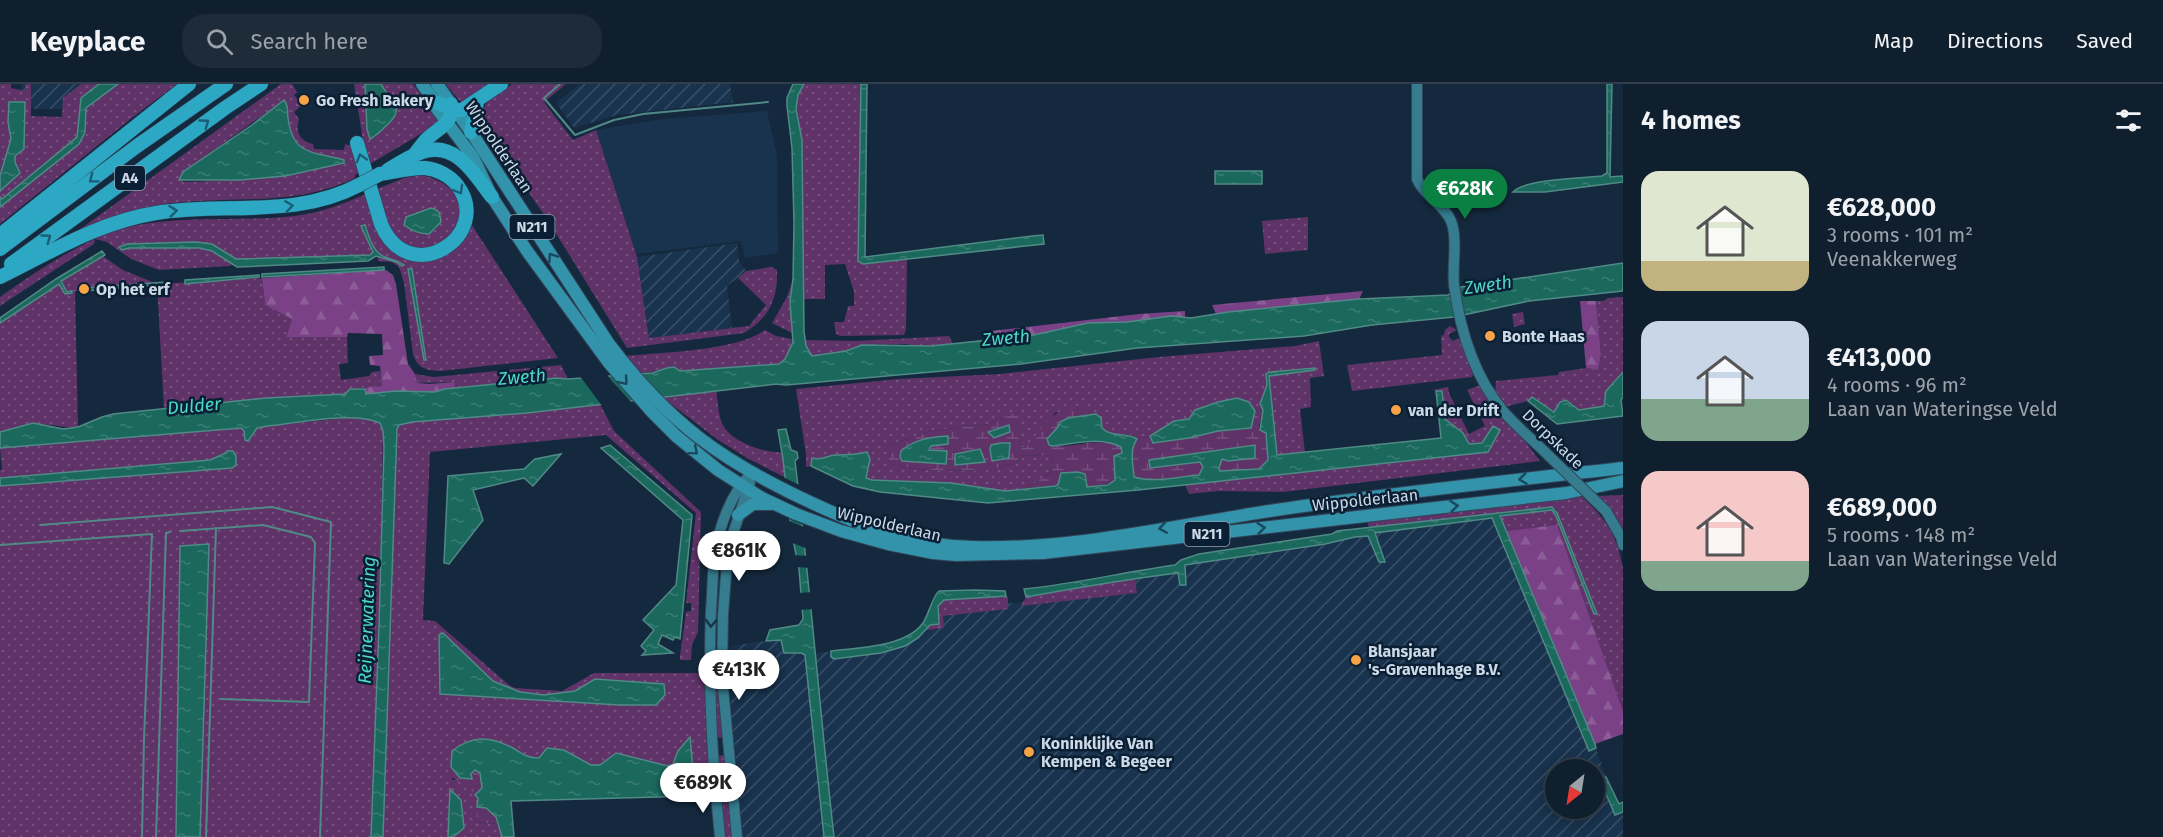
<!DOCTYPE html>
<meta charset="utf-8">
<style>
body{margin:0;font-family:"Fira Sans",sans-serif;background:#1e2c3a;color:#f1f3f6;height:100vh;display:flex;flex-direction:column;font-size:22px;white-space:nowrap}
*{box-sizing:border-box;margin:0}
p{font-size:20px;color:#9ca2aa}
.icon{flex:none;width:33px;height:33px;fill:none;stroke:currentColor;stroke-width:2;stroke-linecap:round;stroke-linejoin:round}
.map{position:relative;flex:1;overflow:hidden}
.sheet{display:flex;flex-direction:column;background:#101f2e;width:540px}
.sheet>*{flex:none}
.needle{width:39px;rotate:210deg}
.controls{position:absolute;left:1545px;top:675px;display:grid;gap:12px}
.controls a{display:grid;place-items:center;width:60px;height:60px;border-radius:50%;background:#101f2e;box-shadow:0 3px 15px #0003,0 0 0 2px #303d4a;font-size:30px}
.price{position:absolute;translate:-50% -51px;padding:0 14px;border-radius:21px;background:#fff;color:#222;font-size:20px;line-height:39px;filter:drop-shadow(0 2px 3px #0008)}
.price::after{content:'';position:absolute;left:50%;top:36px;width:18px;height:14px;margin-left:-9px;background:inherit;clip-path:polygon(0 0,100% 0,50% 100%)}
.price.selected{background:#0b8043;color:#fff}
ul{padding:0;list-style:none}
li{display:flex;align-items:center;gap:18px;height:150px;padding:0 18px}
li span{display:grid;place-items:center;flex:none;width:168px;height:120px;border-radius:18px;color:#555}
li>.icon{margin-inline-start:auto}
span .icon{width:72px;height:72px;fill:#fffc;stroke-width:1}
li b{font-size:26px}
h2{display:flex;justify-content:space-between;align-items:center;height:72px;padding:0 18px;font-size:26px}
header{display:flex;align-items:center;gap:36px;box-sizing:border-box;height:84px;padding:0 30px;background:#101f2e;border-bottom:2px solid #303d4a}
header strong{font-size:28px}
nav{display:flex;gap:33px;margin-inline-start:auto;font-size:21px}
.search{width:420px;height:54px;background:#1e2c3a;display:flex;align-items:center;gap:15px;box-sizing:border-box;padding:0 21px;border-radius:24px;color:#9ca2aa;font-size:22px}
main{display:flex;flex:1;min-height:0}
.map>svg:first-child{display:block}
</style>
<header>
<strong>Keyplace</strong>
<div class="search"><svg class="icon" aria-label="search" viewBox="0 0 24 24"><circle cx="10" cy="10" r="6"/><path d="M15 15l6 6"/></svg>Search here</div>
<nav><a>Map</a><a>Directions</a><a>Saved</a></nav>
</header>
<main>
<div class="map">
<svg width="1623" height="753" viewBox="0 0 1623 753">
<defs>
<pattern id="industrial-furrows" width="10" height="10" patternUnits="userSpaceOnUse" patternTransform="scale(1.5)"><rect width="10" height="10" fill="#19324d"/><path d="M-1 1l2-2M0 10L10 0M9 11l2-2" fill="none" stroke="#394f67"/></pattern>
<pattern id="green-dots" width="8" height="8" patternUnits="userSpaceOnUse" patternTransform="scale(1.5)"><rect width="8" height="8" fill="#5f3268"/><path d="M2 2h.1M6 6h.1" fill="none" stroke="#754f7e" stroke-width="1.8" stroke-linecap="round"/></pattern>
<pattern id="forest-firs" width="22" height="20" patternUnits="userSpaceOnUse" patternTransform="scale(1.5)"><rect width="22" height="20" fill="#7a4186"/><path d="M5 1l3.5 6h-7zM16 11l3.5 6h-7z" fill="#8c5c97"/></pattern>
<pattern id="wetland-marsh" width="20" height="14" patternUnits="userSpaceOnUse" patternTransform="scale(1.5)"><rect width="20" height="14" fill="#5f3268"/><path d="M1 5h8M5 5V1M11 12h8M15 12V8" fill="none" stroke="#754f7e"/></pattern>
<pattern id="water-ripples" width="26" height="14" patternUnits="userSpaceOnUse" patternTransform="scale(1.5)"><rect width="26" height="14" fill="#1b685d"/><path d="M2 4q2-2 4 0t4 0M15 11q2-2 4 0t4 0" fill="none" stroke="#3b7d74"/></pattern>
</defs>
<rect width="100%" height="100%" fill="#15293e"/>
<path fill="#19324d" d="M767,27L777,71L778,169L745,174L741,157L636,170L596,46L662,35Z"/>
<g fill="url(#industrial-furrows)" fill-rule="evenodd">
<path d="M21,0H115L83,25H21Z"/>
<path d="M580,0H730L733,18L617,31L574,44L556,19Z"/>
<path d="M737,159L739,177L746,187L727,202L732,244L649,254L637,173Z"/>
<path d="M1492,434L1589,667L1596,664L1606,693L1600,696L1615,731L1623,728V753H834L815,569L888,562L909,553L924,541L934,527L1032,517L1117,495L1169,488L1203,472L1366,447ZM1556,686H1594V724H1556Z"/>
<path d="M806,555V575L824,753H743L731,626V562L766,557Z"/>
</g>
<g fill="url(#green-dots)" fill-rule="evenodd">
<path d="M0,0H11V4L25,7V0H31V32L62,33L63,14L81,0H99L81,14L77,53L2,115L0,113V107L20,89L15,78V72L24,64L25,18L8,28L11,55L0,92Z"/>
<path d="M118,0H177L133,33L0,140V123L79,60L85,48L86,25Z"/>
<path d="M281,0H292L297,8L294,11L302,21L294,28L299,35C295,48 300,57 313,60L314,65L344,66L345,60L352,62L361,87L355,91V94C299,121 245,113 185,118C144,121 108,133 72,151ZM284,16C289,22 287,27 288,35C294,73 314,67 344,76C288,94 241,96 183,98V88Z"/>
<path d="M354,0H365L367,45L374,54L393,36L397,28L381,0H413L441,38L370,80L364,63Z"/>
<path d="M446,0H495L463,21Z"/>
<path d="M512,0H566L544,18L573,56L596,46L637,173L649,254L749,242L766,221L738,194L746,187L772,183L777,186C778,215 769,234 744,249L627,264L547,135L482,41C478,18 495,12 512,0Z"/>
<path d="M804,0H861L858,177L863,180L907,175L906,246L904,251L840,252L836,250L834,238H844L848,222H854V208L845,180L825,181V215H803L802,56L796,25L798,11Z"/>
<path d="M421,91C503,108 435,202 392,149C385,140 380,117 377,105L404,94ZM437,126C446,138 435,150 422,150Z"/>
<path d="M368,109L380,147L429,174L468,135L558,274L441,287C427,287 417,284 413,270L404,199L399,183L392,178L378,177L377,170L371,172L235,177L230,182L159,186L131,175L107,158L95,155L94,160L0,222V213C37,187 89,151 133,142C186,131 240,138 294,132C320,129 344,120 368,109Z"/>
<path d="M1308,133V166L1265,170L1262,137Z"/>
<path d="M101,171L123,186L157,200L262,194L265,221L292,235L286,253H347L348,279L339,280L341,296L369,292L372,288L380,287L382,302L350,305L345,310L266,314L164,325L157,200L75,207L78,343C65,344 61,342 49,341C33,339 15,343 0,348V236Z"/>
<path d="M793,195L790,218L792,249L772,239L787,213Z"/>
<path d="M1623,213V288L1604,322L1579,326L1573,320L1560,318L1555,328L1532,313L1528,317L1505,323L1495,308L1496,297L1558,291L1559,288L1586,284L1598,286L1601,271L1596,217H1604L1608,214Z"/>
<path d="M1523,228L1525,240L1514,243L1512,230Z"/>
<path d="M1450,242L1457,246L1449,250V253L1453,257L1459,254L1473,290L1472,293L1352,307L1347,281L1442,271L1441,252L1444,251L1445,246Z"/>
<path d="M765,246L776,252L792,255C791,266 788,273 779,280L680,287C668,280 655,289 641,289L626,272C662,268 737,267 765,246Z"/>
<path d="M949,252L953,260L920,263L907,260L862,261L846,267L812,273L808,269L805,256L856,257Z"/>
<path d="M1319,257L1324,292L1310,294L1311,323L1300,325L1305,369L1277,371L1269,292L1315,286V284L1269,288L1266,290L1267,302L1261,315L1263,325L1255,327L1249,318C1228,318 1202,315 1189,335L1174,337L1150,352L1137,355L1132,351L1108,350L1102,344L1056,328L1026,364L1021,363L1018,328L989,340L931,347L887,362L894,381L917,385L943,387L989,386L1013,380L1025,371L1050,372L1053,379L1052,387L1028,404L1005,407L951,399L872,396L866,394L869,384L867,368C856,371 847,371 836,371C826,371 825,377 812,374L811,382L806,383V371L796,305L899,295L1000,290L1159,273L1295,262Z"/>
<path d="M561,281L568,295L556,294L455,304L453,298L417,299L415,290L434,293Z"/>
<path d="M1480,301L1501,334L1524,356L1540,377L1283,408L1218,407L1189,410L1185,401L1488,368L1499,346L1490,345L1482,359L1469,360L1460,346L1445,335L1442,307L1432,306L1448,303L1449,309L1469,350L1485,342L1467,306Z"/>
<path d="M716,306C718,317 718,334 724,343C733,358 766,370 782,368L786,394L747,374L718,356L662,313Z"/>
<path d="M600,320L614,347L701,428L698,548L692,561L691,576H680V572L686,528L691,527V519H686L696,429L606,351L430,368L423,536L435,537L509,601L515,604L562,607L594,589H697L707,595L713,706L704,705L705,693L696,690L693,685L689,654L678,667L673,680L668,682L616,669L600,681H591L564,666L539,674H528L511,663L452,667V696H468L478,714L477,738L497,740L502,753H382L397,345L399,341L412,338L527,329ZM443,549L493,597L520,608L544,611L575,607L595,595L664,600L665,611L620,621L440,609Z"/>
<path d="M354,333L372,335L380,339L383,347L379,542L371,753H0V386H2L0,364L241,344L244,347L268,342Z"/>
<path d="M1623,411V448L1597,412Z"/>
<path d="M1581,412C1606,435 1617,451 1623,484V627L1557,442L1506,447L1500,431L1552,426L1556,432L1594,530H1596L1556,425L1369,444L1367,436Z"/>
<path d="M1135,494L1137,509L1021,522L1026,513Z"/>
<path d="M1006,512L1008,513V525L943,532L944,544L926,546L930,541L939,540L938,522L944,516Z"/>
<path d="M711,584H721L723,654L713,653Z"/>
<path d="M725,671L734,753H723L714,672Z"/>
</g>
<g fill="url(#forest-firs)">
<path d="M386,186L393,191L396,200L408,280L415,290L417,299L429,300L454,298L455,304L435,308L396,307L365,310V305L367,303L382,302L380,282L370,281L369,272L383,271L382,250L348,249L347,253H286L292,235L265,221L262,194Z"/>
<path d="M1363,207L1359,215L1216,230L1212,221Z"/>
<path d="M1580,217H1596L1601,271L1598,286L1586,284Z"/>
<path d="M1185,227V234L1171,232L1127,238H1098L1029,252L990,256L991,247L1139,230Z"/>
<path d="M1557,441L1623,627V650L1595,660L1506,447Z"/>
</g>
<g fill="url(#wetland-marsh)" fill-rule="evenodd">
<path d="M1075,321L1096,330L1068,334L1047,355L1049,361C1073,366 1097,351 1121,363L1122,369L1114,372L1115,390L1113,399L1087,403L1078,388L1061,389L1060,392L1058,401L1028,404L1052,387L1053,379L1050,372L1025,371L1013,380L989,386L943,387L917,385L894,381L889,376L887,362L931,347L989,340L1019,327L1021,363L1025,364C1040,347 1052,326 1075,321ZM908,361H938L931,362L929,366L947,367L946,380Z"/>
<path d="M1263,325L1259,343L1260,346L1266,349L1268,376L1259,385L1220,388L1219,384L1222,375L1255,374L1149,376L1150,384L1200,378L1203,383L1199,391L1150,396L1134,393L1132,363L1137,355L1150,352L1153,359L1189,354L1218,347L1251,345L1255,327Z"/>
<path d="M450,682L460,694L471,693L475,686L480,689L482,705L475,711C464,694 460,701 449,691Z"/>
<path d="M477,723L486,724L496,733L497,740L476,738Z"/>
</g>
<g fill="url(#water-ripples)" stroke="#508a86" stroke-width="1.5">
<path d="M99,0H118L86,24L85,48L79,60L0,123V113L2,115L77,53L81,14Z"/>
<path d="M365,0H381C391,19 407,24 386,42C381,47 376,52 370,55L367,45Z"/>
<path d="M793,0H804L798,11L796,25L802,56L804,247L806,262L812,272L846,267L862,261L931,262L1029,252L1088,239L1127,238L1171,232L1191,234L1228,228L1359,215L1448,211L1461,203L1623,179V207L1529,217L1454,233L1372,241L1304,252L1137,264L1021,280L786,301L776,300L527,329L412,338L399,341L397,345L383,753H371L379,542L384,363L383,347L380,339C352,327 299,339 268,342L257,344L248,357L245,356L244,347L241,344L0,364V348L33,339L63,345L78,343L102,333L113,330L266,314L345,310L350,305H365L366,310L396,307L435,308L445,305L556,294L568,295L652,289L667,284L674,283L680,287L779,280L785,275L793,258L790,218L793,195L794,139L792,64L787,22V14Z"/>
<path d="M861,0H867L865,173L1032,152L1043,151L1044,160L863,180L858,177Z"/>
<path d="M1607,0H1612L1610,93L1623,92V98L1545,108H1513C1525,95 1583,94 1602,92L1607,89Z"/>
<path d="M284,16C289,22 287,27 288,34C293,73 314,67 344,76V79L285,92L240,96H179L183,88L252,41Z"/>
<path d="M9,18H25L24,65L15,72V78L20,89L0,107V92L11,55L8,38Z"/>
<rect x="1215" y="87" width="47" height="13"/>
<path d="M431,124C440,126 440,130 441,138L429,150C419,150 412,147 404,141L406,133Z"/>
<path d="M365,141C369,153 373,169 385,173C392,176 398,176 404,181L402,182L396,178L376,172L368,177L237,183L212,167L200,164H129L122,166L119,163L127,160L196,158L212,160L236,175L370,171L373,168L361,142Z"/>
<path d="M102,167L105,171L61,197L67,208L72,207V209L65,210L59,200L0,239V234L56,195Z"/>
<path d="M384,183V186L262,193V190Z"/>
<path d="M408,185H412L426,276H424Z"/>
<path d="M259,191V193L185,200V196Z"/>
<path d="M166,198L167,200L85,207V204Z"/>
<path d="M1315,284V286L1269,292L1277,371L1441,354L1436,307H1442L1445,335L1463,349L1469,360L1482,359L1493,342L1500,346L1488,368L1138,406L988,419L880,408L853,402L811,382L812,374C825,377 826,371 836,371C847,371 856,371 867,368L870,375L866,394L872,396L951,399L1005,407L1055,402L1058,401L1061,389L1078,388L1085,390L1087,403L1108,401L1115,396L1114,372L1122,369L1121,363C1100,352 1074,360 1052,362L1049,361L1047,355L1058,343L1060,338L1068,334L1096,330L1101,334L1102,344C1112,354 1126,348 1137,355C1129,367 1133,378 1134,393C1155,399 1177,393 1199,391L1203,383L1200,378L1150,384L1149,376L1255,361V374L1228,377L1222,375L1219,384L1220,387L1259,385L1268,376L1266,349L1260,346L1263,326L1260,320L1267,301L1266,290L1269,288Z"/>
<path d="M1623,288V313L1621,316L1623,332L1557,340L1528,317L1532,313L1554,328L1560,318L1566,316L1579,326L1604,322L1606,307Z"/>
<path d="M1237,314L1249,318L1255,327L1251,344L1218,347L1189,354L1153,359L1150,352L1174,337L1189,335L1195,326L1218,318Z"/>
<path d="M1009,341L1010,348L994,354L988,348Z"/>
<path d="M786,345L791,366L797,368L798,374L795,377C810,502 820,628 834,753H824L805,571L801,569H784L781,556L766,557L770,546L799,541L803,535L799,485L791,446L783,375L778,346Z"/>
<path d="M948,352V360L931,362L929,366L947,367L946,380L902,377L900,373L901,367C915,355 931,353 948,352Z"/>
<path d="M1001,359H1010L1009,374L992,377L990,365L991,361Z"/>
<path d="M610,361L692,431L680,555L675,553L673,556L662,551L658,560L673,569L642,571L646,567L641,562L654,546L643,536L676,501L683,436L601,364Z"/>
<path d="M980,365L985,378L955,381V370Z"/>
<path d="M227,367H233L236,372V381L232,384L0,402V394L210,376L226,369Z"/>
<path d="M561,370L533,402L524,394L473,406L483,436L449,480L444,479L448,392L524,385L535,375Z"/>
<path d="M1552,423L1557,429L1597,530H1594L1556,432L1552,426L1500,432L1595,660L1596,664L1589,667L1492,434L1375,449L1385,478H1379L1368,452L1355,453L1325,460L1185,481L1186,501H1180L1178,489C1127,495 1076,504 1026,513L1024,505C1075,500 1124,488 1175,481L1181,476L1199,470L1332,450L1337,447Z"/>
<path d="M209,460L200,753H176L180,462Z"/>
<path d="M975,506L1005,507L1006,512L944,516L938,522L939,540L930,541L918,554L905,562L881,569L834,575L831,573V567C857,564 906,563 923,539C929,530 933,511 939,507Z"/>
<path d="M443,549L493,597L520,608L544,611L575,607L595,595L664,600L665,611L656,621H620L440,610L439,551Z"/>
<path d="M690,653L693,685L696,690L705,693L704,705L695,712L511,717L514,753H502L496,733L486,724L477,723L478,714L475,711L482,704L480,689L475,686L471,690L472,695L460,694L451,683L452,667C472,651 490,652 513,664C523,670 527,674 539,674L547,664L564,666L591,681H600L616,669L668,682L673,680L678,667Z"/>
<path d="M1604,693H1606L1619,720L1623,718V728L1615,731L1600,696Z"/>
<path d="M450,705L461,716L464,744L453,753H448Z"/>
</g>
<g fill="#15293e">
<path d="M606,289L611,296L632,319L603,323L579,291Z"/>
<path d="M783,393L801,402L806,442L787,434Z"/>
<path d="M787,436L806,444L808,465L790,458Z"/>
<path d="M792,471L809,472L811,484L795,483Z"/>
<path d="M813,508L815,525L799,526L798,509Z"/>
</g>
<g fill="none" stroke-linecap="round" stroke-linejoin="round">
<g stroke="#508a86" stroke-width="2">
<path d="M560,0L544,14L575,51L614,36L643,30L768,18"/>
<path d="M40,441L272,423L331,438L320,753"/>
<path d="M180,447L263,441L311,453L315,459L309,618L221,615"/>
<path d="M0,461L152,450L144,655L142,753"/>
<path d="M156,753L166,449L170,448"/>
<path d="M206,753L216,444"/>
</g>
<defs>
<g id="secondary">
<path d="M1417,0V95C1424,112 1444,120 1451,137C1458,154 1452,182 1454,201C1460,246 1474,292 1503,327C1517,343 1534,357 1549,372"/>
<path d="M1606,427L1621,453L1623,461"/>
<path d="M720,753C712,677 708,602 711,526C713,505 712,483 716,462C722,436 732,408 751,390"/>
<path d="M737,753L722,592L723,531L728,464L750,399"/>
</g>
<g id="primary">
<path d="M422,0L435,18L437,25L473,73L492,113L527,167L609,279L652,328L676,352L718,386L762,414L796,430L841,447L888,460L933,469L956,471L1043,469L1566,409L1623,397"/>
<path d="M437,0L471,48L609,260C669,339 721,377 812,419C866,444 912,462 973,463C1075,466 1176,441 1276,426C1391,409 1507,397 1623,384"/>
<path d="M738,431L753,420H771"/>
</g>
<g id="highway">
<path d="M435,18L456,26H462L501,0"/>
<path d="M471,48L477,18"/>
<path d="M357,59L381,140C409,207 495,151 457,101C450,92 437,85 425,84C411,83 394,88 380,90"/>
<path d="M415,70C419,65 423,59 427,55C439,43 454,40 451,20"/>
<path d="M388,86C399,79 410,72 422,68C456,56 475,91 492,113"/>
<path d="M0,151L189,0"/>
<path d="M0,165L137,62L226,0"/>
<path d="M11,180L225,24L261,0"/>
<path d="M0,193C51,168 99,138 156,129C224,118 295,135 359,101"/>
</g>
</defs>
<use href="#secondary" stroke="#324559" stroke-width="12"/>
<use href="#primary" stroke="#324559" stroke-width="14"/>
<use href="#highway" stroke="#324559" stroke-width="15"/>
<use href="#secondary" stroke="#357c8e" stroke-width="10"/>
<use href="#primary" stroke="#3293aa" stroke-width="12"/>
<use href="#highway" stroke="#2ca8c4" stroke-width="14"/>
<defs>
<path id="secondary-bridge" d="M1549,372L1606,427"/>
<path id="highway-bridge" d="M359,101L380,90"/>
</defs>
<use href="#secondary-bridge" stroke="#324559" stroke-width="12" stroke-linecap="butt"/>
<use href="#highway-bridge" stroke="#324559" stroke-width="15" stroke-linecap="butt"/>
<use href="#secondary-bridge" stroke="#357c8e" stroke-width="10"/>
<use href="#highway-bridge" stroke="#2ca8c4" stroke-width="14"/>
</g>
<defs><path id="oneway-chevron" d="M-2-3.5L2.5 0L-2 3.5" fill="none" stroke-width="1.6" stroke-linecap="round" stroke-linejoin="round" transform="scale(1.5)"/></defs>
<g stroke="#1a5d75">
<use href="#oneway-chevron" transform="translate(205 39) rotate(-36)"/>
<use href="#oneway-chevron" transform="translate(361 74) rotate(-106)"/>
<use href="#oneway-chevron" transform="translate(93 95) rotate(143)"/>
<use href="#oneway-chevron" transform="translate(459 106) rotate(60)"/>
<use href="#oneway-chevron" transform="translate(289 122) rotate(-8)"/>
<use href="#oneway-chevron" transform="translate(173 127) rotate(-6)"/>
<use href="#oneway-chevron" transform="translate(47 154) rotate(-36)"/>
</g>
<g stroke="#19485d">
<use href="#oneway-chevron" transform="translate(552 173) rotate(-123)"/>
<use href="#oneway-chevron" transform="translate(624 297) rotate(50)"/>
<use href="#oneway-chevron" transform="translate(694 367) rotate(40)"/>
<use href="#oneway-chevron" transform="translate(1523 395) rotate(173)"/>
<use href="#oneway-chevron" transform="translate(1454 422) rotate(-6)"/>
<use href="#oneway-chevron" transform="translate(1163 444) rotate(171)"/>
<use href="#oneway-chevron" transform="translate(1261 444) rotate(-6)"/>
</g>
<use stroke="#16364a" href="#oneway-chevron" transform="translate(711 539) rotate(92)"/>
<g fill="#f6a247" stroke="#0b1f34" stroke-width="2">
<circle cx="304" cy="16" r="6"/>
<circle cx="84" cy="205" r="6"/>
<circle cx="1490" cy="252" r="6"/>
<circle cx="1396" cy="326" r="6"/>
<circle cx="1356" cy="576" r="6"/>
<circle cx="1029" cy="668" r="6"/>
</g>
<g text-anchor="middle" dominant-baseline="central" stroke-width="5" stroke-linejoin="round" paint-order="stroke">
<g fill="#0b1f34" stroke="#92a1b1" stroke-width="1.5">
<rect x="115" y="82" width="30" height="24" rx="4.5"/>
<rect x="509.5" y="131" width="45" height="24" rx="4.5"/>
<rect x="1184.5" y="438" width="45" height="24" rx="4.5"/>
</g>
<g font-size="15" font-weight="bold" fill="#ccd9e7">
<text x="130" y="94">A4</text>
<text x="532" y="143">N211</text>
<text x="1207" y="450">N211</text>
</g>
<g font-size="16" font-weight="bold" fill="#ccd9e7" stroke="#0b1f34" text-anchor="start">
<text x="316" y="16">Go Fresh Bakery</text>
<text x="96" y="205">Op het erf</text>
<text x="1502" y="252">Bonte Haas</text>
<text x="1408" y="326">van der Drift</text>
<text x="1368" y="567">Blansjaar<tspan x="1368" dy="18">'s-Gravenhage B.V.</tspan></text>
<text x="1041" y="659">Koninklijke Van<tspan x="1041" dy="18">Kempen &amp; Begeer</tspan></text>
</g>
<g font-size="16" fill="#ccd9e7" stroke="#0b1f34">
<text transform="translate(499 63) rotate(56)">Wippolderlaan</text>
<text transform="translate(1553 355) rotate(44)">Dorpskade</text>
<text transform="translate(1365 416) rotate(-6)">Wippolderlaan</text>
<text transform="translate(889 440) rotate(13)">Wippolderlaan</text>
</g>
<g font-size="18" font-style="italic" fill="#4cd9c5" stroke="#0b1f34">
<text transform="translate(1488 201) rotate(-8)">Zweth</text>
<text transform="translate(1006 254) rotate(-5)">Zweth</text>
<text transform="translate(522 293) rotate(-5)">Zweth</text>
<text transform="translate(194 322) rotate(-5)">Dulder</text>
<text transform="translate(367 536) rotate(-88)">Reijnerwatering</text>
</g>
</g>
</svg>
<div class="controls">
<a><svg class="needle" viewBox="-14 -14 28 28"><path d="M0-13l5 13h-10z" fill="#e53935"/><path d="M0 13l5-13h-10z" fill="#9ca2aa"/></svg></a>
</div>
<b class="price selected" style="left:1465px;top:136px">€628K</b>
<b class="price" style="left:739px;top:498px">€861K</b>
<b class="price" style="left:739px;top:617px">€413K</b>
<b class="price" style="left:703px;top:730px">€689K</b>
</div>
<section class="sheet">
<h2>4 homes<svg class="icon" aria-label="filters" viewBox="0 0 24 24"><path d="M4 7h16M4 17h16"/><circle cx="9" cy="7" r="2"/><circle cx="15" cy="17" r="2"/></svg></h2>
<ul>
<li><span style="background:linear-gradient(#dfe7d0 75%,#c2b280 0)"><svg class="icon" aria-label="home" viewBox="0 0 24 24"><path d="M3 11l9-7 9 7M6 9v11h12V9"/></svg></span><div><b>€628,000</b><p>3 rooms · 101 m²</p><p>Veenakkerweg</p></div></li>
<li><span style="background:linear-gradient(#c9d6e8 65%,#7fa58c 0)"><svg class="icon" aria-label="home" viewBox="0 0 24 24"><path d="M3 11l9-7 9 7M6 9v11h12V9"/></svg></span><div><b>€413,000</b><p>4 rooms · 96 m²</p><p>Laan van Wateringse Veld</p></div></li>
<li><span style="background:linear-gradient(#f6c9c9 75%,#7fa58c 0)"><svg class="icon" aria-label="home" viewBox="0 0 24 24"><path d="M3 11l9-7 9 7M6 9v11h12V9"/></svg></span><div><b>€689,000</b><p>5 rooms · 148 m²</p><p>Laan van Wateringse Veld</p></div></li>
</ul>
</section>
</main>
